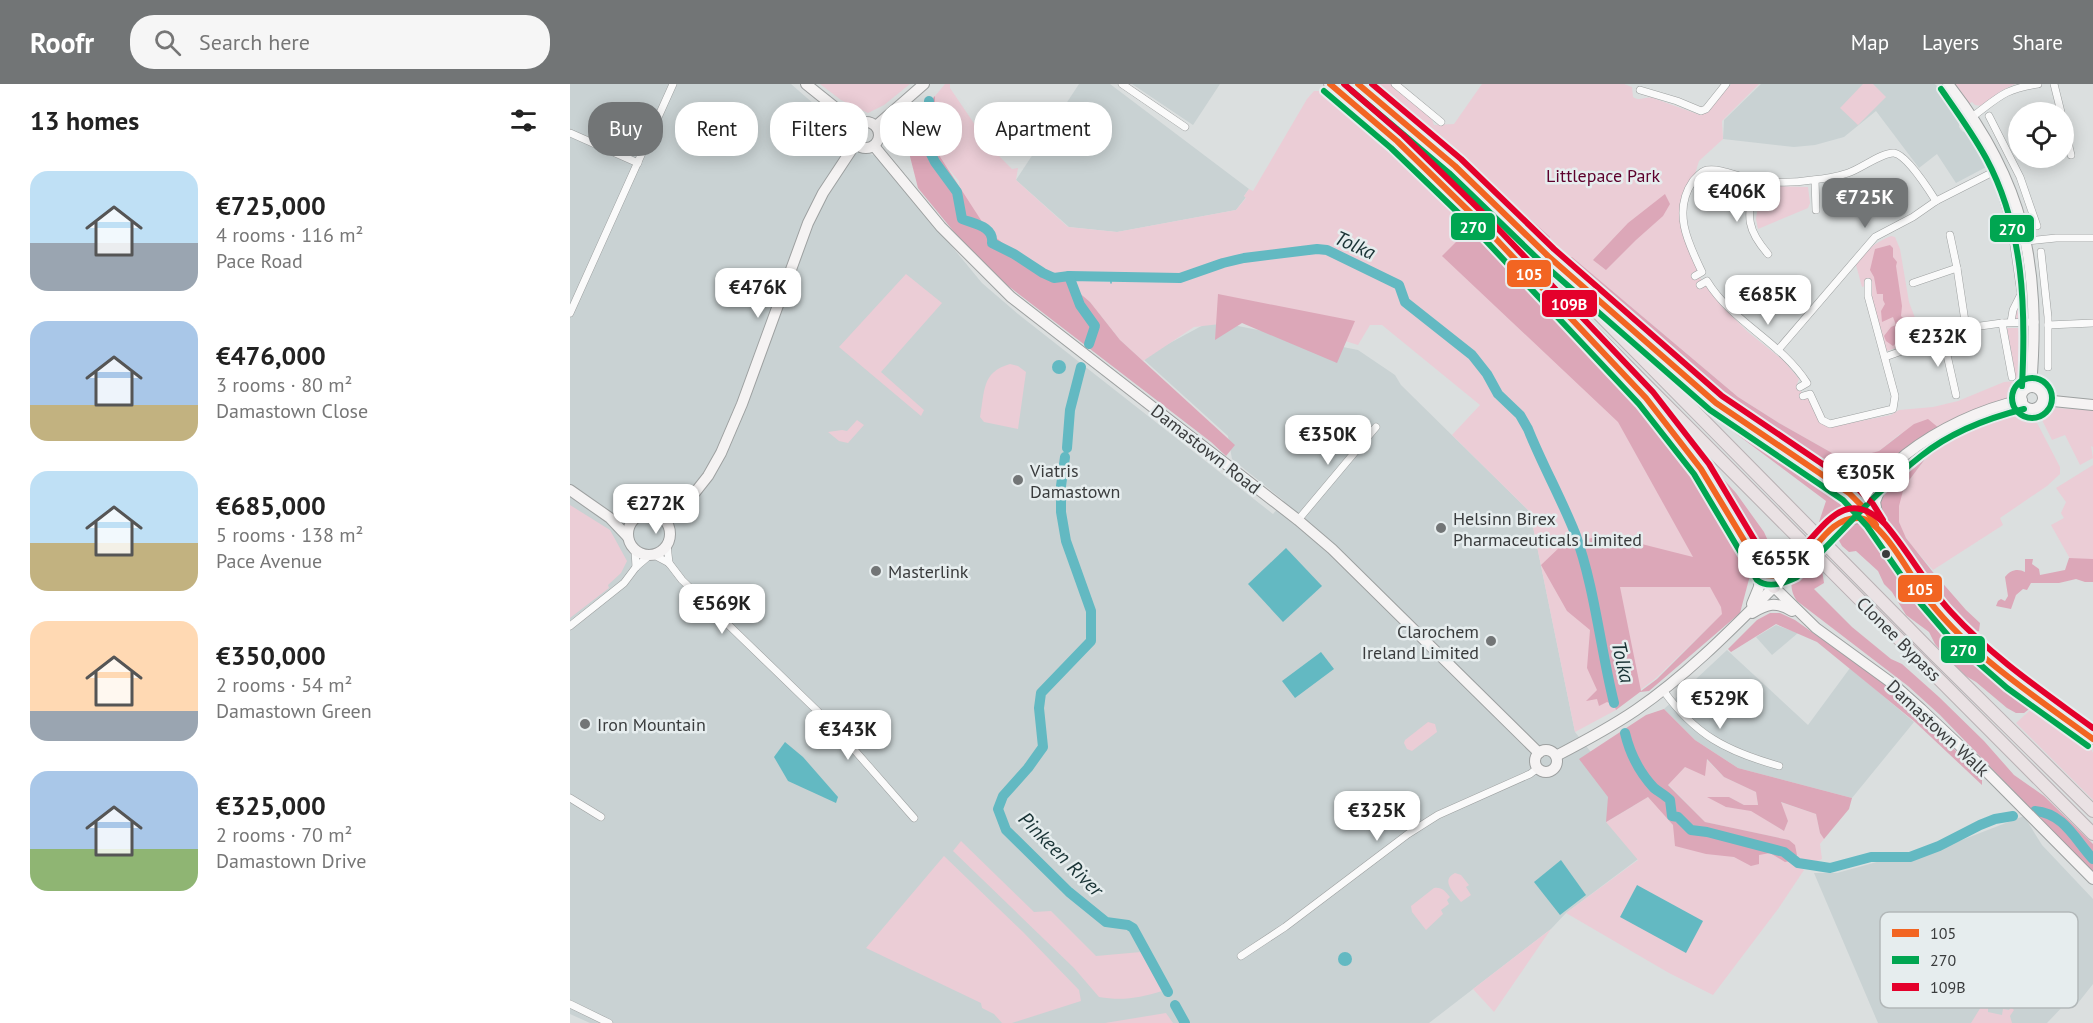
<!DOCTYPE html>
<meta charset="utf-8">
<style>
body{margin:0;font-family:"PT Sans",sans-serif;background:#f6f6f6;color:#222;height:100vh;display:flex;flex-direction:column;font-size:22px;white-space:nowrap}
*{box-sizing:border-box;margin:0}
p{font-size:20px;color:#767676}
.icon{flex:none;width:33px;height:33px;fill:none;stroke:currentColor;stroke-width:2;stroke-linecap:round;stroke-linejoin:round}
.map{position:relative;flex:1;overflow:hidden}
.details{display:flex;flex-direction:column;background:#fff;width:570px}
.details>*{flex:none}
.banner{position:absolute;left:18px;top:18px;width:570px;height:54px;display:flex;gap:12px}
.tools{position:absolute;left:1438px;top:18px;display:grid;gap:12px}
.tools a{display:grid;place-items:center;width:66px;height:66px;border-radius:50%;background:#fff;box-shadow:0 3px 15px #0003;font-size:30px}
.price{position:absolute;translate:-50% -51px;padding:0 14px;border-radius:12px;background:#fff;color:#222;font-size:20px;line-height:39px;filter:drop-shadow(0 2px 3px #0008)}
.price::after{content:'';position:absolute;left:50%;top:36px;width:18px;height:14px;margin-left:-9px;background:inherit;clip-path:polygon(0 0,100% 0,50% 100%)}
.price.active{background:#727576;color:#fff}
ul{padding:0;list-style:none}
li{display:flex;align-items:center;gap:18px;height:150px;padding:0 30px}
li span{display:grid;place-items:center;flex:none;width:168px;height:120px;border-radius:18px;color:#555}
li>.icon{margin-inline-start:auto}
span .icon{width:72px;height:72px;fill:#fffc;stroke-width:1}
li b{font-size:26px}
h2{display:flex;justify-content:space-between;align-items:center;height:72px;padding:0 30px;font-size:26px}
.pill{padding:0 21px;border-radius:24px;background:#fff;box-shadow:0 3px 15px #0003;font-size:21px;line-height:54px}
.pill.active{background:#727576;color:#fff}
header{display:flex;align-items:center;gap:36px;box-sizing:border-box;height:84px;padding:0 30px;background:#727576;color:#fff}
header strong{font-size:28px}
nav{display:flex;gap:33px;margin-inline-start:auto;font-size:21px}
.search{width:420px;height:54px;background:#f6f6f6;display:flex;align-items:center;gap:15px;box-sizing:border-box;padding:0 21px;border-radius:24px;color:#767676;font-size:22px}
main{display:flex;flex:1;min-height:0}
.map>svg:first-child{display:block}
</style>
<header>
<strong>Roofr</strong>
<div class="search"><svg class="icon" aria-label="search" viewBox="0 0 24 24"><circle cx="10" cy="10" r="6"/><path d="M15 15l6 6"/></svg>Search here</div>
<nav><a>Map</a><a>Layers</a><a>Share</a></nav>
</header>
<main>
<section class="details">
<h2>13 homes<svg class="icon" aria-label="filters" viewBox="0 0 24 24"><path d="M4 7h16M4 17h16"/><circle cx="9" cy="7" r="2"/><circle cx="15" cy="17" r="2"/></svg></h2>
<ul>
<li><span style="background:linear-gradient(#bfe0f5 60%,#9aa5b1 0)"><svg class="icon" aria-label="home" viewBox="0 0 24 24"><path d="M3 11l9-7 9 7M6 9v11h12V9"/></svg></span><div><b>€725,000</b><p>4 rooms · 116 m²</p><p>Pace Road</p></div></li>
<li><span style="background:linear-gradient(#a9c7e8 70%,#c2b280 0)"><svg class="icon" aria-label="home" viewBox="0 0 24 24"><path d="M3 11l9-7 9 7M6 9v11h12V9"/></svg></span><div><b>€476,000</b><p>3 rooms · 80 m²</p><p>Damastown Close</p></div></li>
<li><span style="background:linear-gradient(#bfe0f5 60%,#c2b280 0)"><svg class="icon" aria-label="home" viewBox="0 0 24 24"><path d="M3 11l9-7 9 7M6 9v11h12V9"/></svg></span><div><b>€685,000</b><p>5 rooms · 138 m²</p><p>Pace Avenue</p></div></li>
<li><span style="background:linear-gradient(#ffd9b3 75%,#9aa5b1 0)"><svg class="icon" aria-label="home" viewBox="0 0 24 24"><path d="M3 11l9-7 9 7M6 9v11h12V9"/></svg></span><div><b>€350,000</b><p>2 rooms · 54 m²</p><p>Damastown Green</p></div></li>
<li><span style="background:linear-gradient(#a9c7e8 65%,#8fb573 0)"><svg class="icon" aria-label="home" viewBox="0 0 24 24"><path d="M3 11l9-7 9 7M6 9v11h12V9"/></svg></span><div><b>€325,000</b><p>2 rooms · 70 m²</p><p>Damastown Drive</p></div></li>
</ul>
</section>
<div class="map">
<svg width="1523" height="939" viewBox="0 0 1523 939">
<rect width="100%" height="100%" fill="#dbdfdf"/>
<g fill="#c9d2d3">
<path d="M0,0H221L267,40L275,43L280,57L290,66L308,73L412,199L448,230L703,430L714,417L662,375L658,352L572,274L637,239H653L788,266L825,291L831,301L960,428L1005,648L1081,744L1068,775L996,829L981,845L859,939H20L0,930Z"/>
<path d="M509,0H540L679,105L674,112L676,113L666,126L547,148L499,143L446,96Z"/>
<path d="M562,0H650L623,41Z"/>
<path d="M1191,0H1365L1390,29L1389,43L1393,48L1397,45L1402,48L1417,73L1420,81L1386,99L1367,70L1349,84L1306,27L1274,53L1245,61L1224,63L1153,55L1154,36Z"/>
<path d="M1206,541L1228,549L1202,571L1186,553Z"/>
<path d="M1157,566L1238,641L1280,584L1344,638L1282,714L1168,684L1125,656L1094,625Z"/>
<path d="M1454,732L1472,761L1523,815V900L1508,919L1497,918L1477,939H1308L1244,789H1267L1314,776H1340Z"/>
</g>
<g fill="#ebcdd6">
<path d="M250,0H340L314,21L298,29L271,16Z"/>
<path d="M375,0H380V4L420,63L442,85L448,84L446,96L498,143L547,148L666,126L676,114L674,112L679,105L683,107L737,15L744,7H753L865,110L982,231L1168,515L1086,594L1070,606L1043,485L1014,463L959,341L953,332L931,312L909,274L841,220L828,198L798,185L761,164H715L640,180L609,193L481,191L472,188L423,158L391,120L389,97L369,74L360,53L365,12Z"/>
<path d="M808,0H821L861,33L864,41L884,40L912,0H1054L1062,3L1063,13C1070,18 1075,12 1083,14L1130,31L1137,28L1161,0H1189L1152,37L1153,55L1129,77L1125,90L1120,98L1111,128V141L1114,153L1131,196L1149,219L1178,248L1214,277L1229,295L1227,300L1235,315H1239L1250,336L1270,341L1321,331L1329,326L1363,323L1388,317L1434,298L1446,297L1437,244H1457V288L1454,299L1436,315L1370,345L1330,350L1309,367L1291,373L1262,369L1209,339L1168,313L1002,173L999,174L978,156L979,153L834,21Z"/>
<path d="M1293,0H1303L1316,13L1288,41L1270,24Z"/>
<path d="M1383,0H1445L1431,7L1412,22L1405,21L1402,18L1398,20Z"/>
<path d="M1191,102L1238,103L1240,119L1238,124L1188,145L1186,135Z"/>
<path d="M1321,152L1325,153L1330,165L1339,218L1353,255L1314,268L1299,210L1302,208L1301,200L1292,203L1286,181C1294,167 1306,158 1321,152Z"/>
<path d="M749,167L759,168L799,191L819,196L824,199L827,204L828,212L838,225L899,274L911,289L925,311L946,329L957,346L979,403L988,415L1005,463L1046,626L1005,648L960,428L882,351L910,321L812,241H800L788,261L702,234L624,243L573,277L550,256L520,218L506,206L498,195L539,198L614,197L645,184L702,172Z"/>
<path d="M1450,180L1457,182L1459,235H1445L1443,231L1451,217Z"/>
<path d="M336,190L372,219L311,288L354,326L351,332L269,263Z"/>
<path d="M440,280L448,282L456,288L448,345L414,338L410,333C415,308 411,288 440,280Z"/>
<path d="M1485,324L1523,326V363L1521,362L1523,374L1510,381L1495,351L1482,356L1470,332L1477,325Z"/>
<path d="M1446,328L1464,333L1490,383V390L1477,402L1430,434L1433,441L1363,486C1350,470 1331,454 1328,433C1326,409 1342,393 1355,376C1360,371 1364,363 1369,358C1379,348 1432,330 1446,328Z"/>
<path d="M287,336L294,341L278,359L269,357L258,348L272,346L277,347Z"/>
<path d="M1523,381V485L1502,487L1499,473L1481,441L1494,434L1491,429L1496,418L1486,404Z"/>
<path d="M0,421L40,446L57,477L51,489L38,501L39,504L0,534Z"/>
<path d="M1467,620L1519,661L1523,669V716L1446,639Z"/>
<path d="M858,638L865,640L867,648L842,667L837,665L834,659L835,656Z"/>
<path d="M1136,675L1154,693L1186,708L1188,722L1174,721L1159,713L1156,723L1181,726L1214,747L1218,737L1210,718L1246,730L1250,749L1254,755L1250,760L1252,775C1243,780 1234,777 1225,772L1227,770L1219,756L1135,738L1098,700L1115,683Z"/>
<path d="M1078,713L1106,737L1214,771L1234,786L1208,825L1143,911L1099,889L996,829L1068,776L1036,738Z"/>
<path d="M391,757L464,828L481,827L526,872L571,868L592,907C570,914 552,917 529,913L504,884L383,767Z"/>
<path d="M374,772L453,848L509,906L511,917L442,939H432L424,930L412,924L411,919L296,864Z"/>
<path d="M885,789L891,791L899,801L896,803L901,811L891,818C884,809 870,796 885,789Z"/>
<path d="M864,804C872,803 875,807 880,813L877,816L879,820L871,826L873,830L856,846L842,828L841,822Z"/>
<path d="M981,845L924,928L903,905Z"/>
<path d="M1414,918L1420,923L1418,924V928L1432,931L1433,925L1439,926L1441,923L1444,926L1440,932L1442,939H1401Z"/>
<path d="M596,929L603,939H535Z"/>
</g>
<g fill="#dca7b8" fill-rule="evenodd">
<path d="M795,0H808L834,21L980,153L979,156L998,174L1002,173L1168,313L1209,339L1262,369L1291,372L1309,367L1344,340L1358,335L1370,345L1297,401L1289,405L1271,400L1146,315L1014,199L1000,184L984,173L937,130C934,123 930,116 922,115L895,89L892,84L884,79L878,69L861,58Z"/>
<path d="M365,12V65L418,147L475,194L498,195L506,206L520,218L550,256L665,361L656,372L641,358L437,201L389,154L348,104L333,45Z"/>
<path d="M1095,110L1100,120L1093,132L1066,156L1036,186L1023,176L1058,139Z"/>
<path d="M897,147L934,176L1071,321L1151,426L1182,484L1170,529L1079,607L1070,608L1046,626L1044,621L1037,618L1029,622L1027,615L1016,617L1027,606L1017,584L1020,546L997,527L971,481L993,460L1036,451L1123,473L1048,338L872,172ZM1050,503H1140L1151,523L1152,530L1087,595L1071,607Z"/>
<path d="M1320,161L1323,164V173L1327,178L1326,182L1332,222L1331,232L1335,236L1338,247L1323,262L1316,257L1314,252L1321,243L1326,241L1323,233L1312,238L1311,227L1315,220L1313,216V210H1307L1304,193L1300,186L1305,165Z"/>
<path d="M648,210L785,237L767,279L672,239L645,256Z"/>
<path d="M1109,294L1275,411L1278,417L1272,427L1260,441L1249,438L1256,417L1157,343L1108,296Z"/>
<path d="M1368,358L1334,403L1329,422V438L1336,454L1362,487L1396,526L1410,539L1409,547L1404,549L1400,548L1395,552L1389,546L1388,540C1366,522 1351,501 1335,477C1328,467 1319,457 1315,446C1297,404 1336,377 1368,358Z"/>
<path d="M1124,359L1148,389L1166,409L1194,448L1199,459L1205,465L1218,467L1221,466L1224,469V476L1206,485L1199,483L1121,362Z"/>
<path d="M1291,437C1309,448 1319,470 1331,487C1339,500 1349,513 1359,525C1390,562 1428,591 1467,619L1454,629H1446L1437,624L1406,598L1389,588L1365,560L1359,548L1336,531L1322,508L1314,500L1308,487L1286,467L1279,468L1272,462L1266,451C1271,441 1281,440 1291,437Z"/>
<path d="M1499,474L1523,475V498H1515L1506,495L1489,499H1461L1457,506L1453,505L1446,511L1441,525L1426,522L1428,517L1431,515L1435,517L1438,512L1435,493C1440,486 1448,484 1455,488V475H1463L1462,480L1469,485L1470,491L1495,486Z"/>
<path d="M1235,479H1241L1252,486L1254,499L1244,505L1282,543L1321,575L1332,580L1369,613L1414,657L1444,691L1474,712L1523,760V789L1370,631L1338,602L1227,517C1217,503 1221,489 1235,479Z"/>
<path d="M1200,529H1210L1225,536L1319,603L1358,638L1412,694V701L1345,638L1247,558L1206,540L1161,568L1158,565L1187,536Z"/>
<path d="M1094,625L1125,656L1168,684L1282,714L1279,725L1254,755L1250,749L1246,730L1211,718L1218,737L1214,747L1181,727L1156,723L1137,713H1159L1174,721H1188L1186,708L1154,693L1137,675L1135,692L1115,683L1098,701L1135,738L1219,756L1225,761L1227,771L1220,777L1215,778L1200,769L1189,771V780L1181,782L1164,773L1136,770L1105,762L1103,741L1078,713L1036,738L1038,713L1009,675L1076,631Z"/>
</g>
<g fill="#63b9c2">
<circle cx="489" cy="283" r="7"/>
<path d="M716,464L752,502L713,538L678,500Z"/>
<path d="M751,568L764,585L725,614L712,597Z"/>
<path d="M215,658L233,673L268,713L266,719L218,697L204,673Z"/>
<path d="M991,776L1016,811L990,831L964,798Z"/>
<path d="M1067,801L1133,837L1116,869L1050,833Z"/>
<circle cx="775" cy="875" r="7"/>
</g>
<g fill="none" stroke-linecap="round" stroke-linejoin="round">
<path stroke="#63b9c2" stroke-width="1.5" d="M541,199V194"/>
<g stroke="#63b9c2" stroke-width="10">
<path d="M359,17L356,60L365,78L387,108L392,135C404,140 424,142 422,159L444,170L473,189L484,194L499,192L610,194L653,179L674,174L747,165L757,166L829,201L835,218L902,271L917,290L928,310L950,331L958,345C972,380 991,414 1005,449C1025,504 1030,563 1044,619"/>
<path d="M499,192L510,221L525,242L519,260"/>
<path d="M497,364L500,326L511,283"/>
<path d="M495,373L491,402V428L496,457L521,527V557L471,609L469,624L473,663L458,684L433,712L428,725L436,746L499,808L536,838L558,841L563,844L598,908"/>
<path d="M1055,649C1060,670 1069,688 1084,704C1089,708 1095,711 1100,716L1102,732L1108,733L1121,746L1137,748L1214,768L1228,779L1260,784L1301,773H1340L1369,762L1410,741L1425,735L1443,732"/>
<path d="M1465,727C1494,729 1506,757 1523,775"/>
<path d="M605,921L615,939"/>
</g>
<defs>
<g id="street">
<path d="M552,0L615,43"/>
<path d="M825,0L871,38"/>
<path d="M1484,0L1491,28"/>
<path d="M1070,6L1107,17L1131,27L1136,25L1156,0"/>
<path d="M1419,32L1450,93L1467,142"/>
<path d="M1402,33C1429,13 1434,5 1468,0"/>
<path d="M1494,41L1501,71"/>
<path d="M0,49L68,79"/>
<path d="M1185,96C1179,131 1173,141 1198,170"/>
<path d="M1245,96L1246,126"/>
<path d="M1432,112L1441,141L1451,210L1443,226L1441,238"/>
<path d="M1380,151L1387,184L1396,244"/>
<path d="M1456,157L1486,154H1523"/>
<path d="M1471,168L1478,233V283"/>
<path d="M1125,192L1132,188C1118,159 1102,127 1123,97C1127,93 1131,87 1137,86C1152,84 1168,93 1182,95C1201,99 1223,99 1242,96C1254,95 1266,93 1278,89C1291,85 1312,68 1324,69C1337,71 1359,106 1366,117"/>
<path d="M1343,199L1387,184"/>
<path d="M1130,201L1137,197C1162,238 1211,258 1237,299L1230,303"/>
<path d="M0,229L103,0"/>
<path d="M1432,239L1442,293"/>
<path d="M1478,241L1523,239"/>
<path d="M1373,253L1386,311"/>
<path d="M1208,266L1305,153L1343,133L1366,117L1431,84"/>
<path d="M1315,273L1396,244L1432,239L1465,238"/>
<path d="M1233,312L1240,310L1252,336L1260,340L1323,325L1325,312L1298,212V198"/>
<path d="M728,436L806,343"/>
<path d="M97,461L99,479"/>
<path d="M65,466L66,483"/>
<path d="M84,471L99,479L112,496L266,645L344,734"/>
<path d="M0,542L54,499L66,483L80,471"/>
<path d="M1093,606C1125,651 1156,667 1209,682"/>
<path d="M0,714L31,733"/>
<path d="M671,872L715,843L838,750L868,731L960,690L968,684"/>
<path d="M0,920L39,939"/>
</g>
<g id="secondary">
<path d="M236,0L287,41"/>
<path d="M1378,0C1455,98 1471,181 1461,303"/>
<circle cx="296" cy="51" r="13"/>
<path d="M306,42L354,0"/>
<path d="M304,62L371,143L441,213L728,436L762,465L969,669"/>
<circle cx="1462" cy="314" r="11"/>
<path d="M1473,316L1523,321"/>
<path d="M0,406L40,434L58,453"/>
<path d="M1289,418L1356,513L1389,551L1432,589L1523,655"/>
<circle cx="79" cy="450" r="21"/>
<path d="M87,430L106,426L123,411L138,392L151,369L172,320L238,139L253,109L286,59"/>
<path d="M1271,438C1284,433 1292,432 1304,441"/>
<path d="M1309,440L1305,418L1313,397"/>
<path d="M1264,444C1289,421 1309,393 1335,371C1368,345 1411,325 1452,316"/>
<path d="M1204,503L1246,544L1323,600L1351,625L1408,679L1523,795"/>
<path d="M1182,520L1189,503L1190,482"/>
<path d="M1182,529C1197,520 1206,517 1222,527"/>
<circle cx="976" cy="677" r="11"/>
<path d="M986,672C1013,658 1041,643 1066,626C1127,584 1177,529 1229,478"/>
</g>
<g id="highway">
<path d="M760,0L827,57L913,137L1523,750"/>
<path d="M788,0L862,63"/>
<path d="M857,59L938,138L1364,570L1523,727"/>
<path d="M1009,199L1146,319L1279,409L1289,418"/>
<path d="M1065,302L1100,343L1131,385L1204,503"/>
</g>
</defs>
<use href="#street" stroke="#9da0a0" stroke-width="8"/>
<use href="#secondary" stroke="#9da0a0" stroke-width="12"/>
<use href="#highway" stroke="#b9b1b4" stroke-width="14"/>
<use href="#street" stroke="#fafafa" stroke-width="7"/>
<use href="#secondary" stroke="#f5f3f3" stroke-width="10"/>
<use href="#highway" stroke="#eae2e4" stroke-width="12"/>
<defs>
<path id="secondary-bridge" d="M1229,478L1264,444"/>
</defs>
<use href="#secondary-bridge" stroke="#9da0a0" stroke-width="12" stroke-linecap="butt"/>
<use href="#secondary-bridge" stroke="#f5f3f3" stroke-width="10"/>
<defs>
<g id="bus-1">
<path d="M760,0L827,57L909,137L1076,314L1131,385L1195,491C1199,491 1205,492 1209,491C1242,484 1252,433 1289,434C1311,435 1340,491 1353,509C1397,569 1463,611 1523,655"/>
<path d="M788,0L885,82L978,172L1146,319L1279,409L1296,426L1306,441"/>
</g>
<g id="bus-2">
<path d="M1371,5C1387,28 1403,50 1416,74C1454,145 1456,224 1452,302"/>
<path d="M754,7L821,64L903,143L1069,320L1124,390L1187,496C1198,505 1215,499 1227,493C1267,453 1306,407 1351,372C1381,348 1418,334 1454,325"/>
<path d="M782,7L879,89L972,179L1140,326L1273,416L1297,442L1351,520L1381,555L1437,604L1518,662"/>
<circle cx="1462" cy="314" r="20"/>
</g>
<g id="bus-3">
<path d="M774,0L833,51L915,131L1083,308L1139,380L1200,482C1243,481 1261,388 1315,440C1339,468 1356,501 1381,528C1422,573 1474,608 1523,644"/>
<path d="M802,0L891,75L984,165L1152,312L1285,402L1303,420L1313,436"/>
</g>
</defs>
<use href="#bus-1" stroke="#e6edee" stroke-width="10"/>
<use href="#bus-2" stroke="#e6edee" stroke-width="10"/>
<use href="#bus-3" stroke="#e6edee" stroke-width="10"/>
<use href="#bus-1" stroke="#f26522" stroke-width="6"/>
<use href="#bus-2" stroke="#00a651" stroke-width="6"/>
<use href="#bus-3" stroke="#e4002b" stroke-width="6"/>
</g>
<g fill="#727576" stroke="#e6edee" stroke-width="2">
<circle cx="448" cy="396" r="6"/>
<circle cx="871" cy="444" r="6"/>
<circle cx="306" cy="487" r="6"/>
<circle cx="921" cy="557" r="6"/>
<circle cx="15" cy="640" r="6"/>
</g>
<circle fill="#3a3c3d" stroke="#e6edee" stroke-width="2" cx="1316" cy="470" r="5"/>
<g text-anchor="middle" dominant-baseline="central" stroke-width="5" stroke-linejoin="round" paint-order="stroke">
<g font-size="18" fill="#5d002c" stroke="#e6edee">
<text x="1033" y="91">Littlepace Park</text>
</g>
<g font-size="18" fill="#3a3c3d" stroke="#e6edee">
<text transform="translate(636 365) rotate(38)">Damastown Road</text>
<text transform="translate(1329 555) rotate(45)">Clonee Bypass</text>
<text transform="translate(1368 644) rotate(43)">Damastown Walk</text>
</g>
<g font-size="18" fill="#3a3c3d" stroke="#e6edee" text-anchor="start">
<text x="460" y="386">Viatris<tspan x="460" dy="21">Damastown</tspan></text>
<text x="883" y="434">Helsinn Birex<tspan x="883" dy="21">Pharmaceuticals Limited</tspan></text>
<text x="318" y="487">Masterlink</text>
<text x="909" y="547" text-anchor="end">Clarochem<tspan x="909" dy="21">Ireland Limited</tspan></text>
<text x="27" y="640">Iron Mountain</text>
</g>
<g font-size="20" font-style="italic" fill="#193335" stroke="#e6edee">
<text transform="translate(785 161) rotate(24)">Tolka</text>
<text transform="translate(1053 578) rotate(77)">Tolka</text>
<text transform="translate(491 770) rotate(45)">Pinkeen River</text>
</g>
</g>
<rect x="1310" y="828" width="198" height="96" rx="9" fill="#e6edee" stroke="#b2b8b9" stroke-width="1.5"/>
<rect x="1322" y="845" width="27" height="8" fill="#f26522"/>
<rect x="1322" y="872" width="27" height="8" fill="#00a651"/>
<rect x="1322" y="899" width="27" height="8" fill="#e4002b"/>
<g font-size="16" fill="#3a3c3d">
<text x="1360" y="855">105</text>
<text x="1360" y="882">270</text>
<text x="1360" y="909">109B</text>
</g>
<g stroke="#e6edee" stroke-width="2">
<rect x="880" y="128" width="46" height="29" rx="6" fill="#00a651"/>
<rect x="1419" y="130" width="46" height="29" rx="6" fill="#00a651"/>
<rect x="936" y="175" width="46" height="29" rx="6" fill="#f26522"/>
<rect x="971" y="205" width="57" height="29" rx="6" fill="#e4002b"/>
<rect x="1327" y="490" width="46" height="29" rx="6" fill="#f26522"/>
<rect x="1370" y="551" width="46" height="29" rx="6" fill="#00a651"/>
</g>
<g font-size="16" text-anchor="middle" font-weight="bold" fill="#fff">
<text x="903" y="149">270</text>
<text x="1442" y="151">270</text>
<text x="959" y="196">105</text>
<text x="999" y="226">109B</text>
<text x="1350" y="511">105</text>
<text x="1393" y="572">270</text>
</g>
</svg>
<div class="tools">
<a><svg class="icon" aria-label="locate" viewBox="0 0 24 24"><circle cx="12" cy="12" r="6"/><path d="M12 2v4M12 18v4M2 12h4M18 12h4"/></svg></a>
</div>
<b class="price" style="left:1167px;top:139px">€406K</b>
<b class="price active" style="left:1295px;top:145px">€725K</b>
<b class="price" style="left:188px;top:235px">€476K</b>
<b class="price" style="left:1198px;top:242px">€685K</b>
<b class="price" style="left:1368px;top:284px">€232K</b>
<b class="price" style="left:758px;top:382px">€350K</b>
<b class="price" style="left:1296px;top:420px">€305K</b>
<b class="price" style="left:86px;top:451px">€272K</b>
<b class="price" style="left:1211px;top:506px">€655K</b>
<b class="price" style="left:152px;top:551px">€569K</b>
<b class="price" style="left:1150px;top:646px">€529K</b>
<b class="price" style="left:278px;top:677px">€343K</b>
<b class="price" style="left:807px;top:758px">€325K</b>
<div class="banner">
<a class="pill active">Buy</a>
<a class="pill">Rent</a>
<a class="pill">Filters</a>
<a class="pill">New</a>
<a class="pill">Apartment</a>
</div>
</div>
</main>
